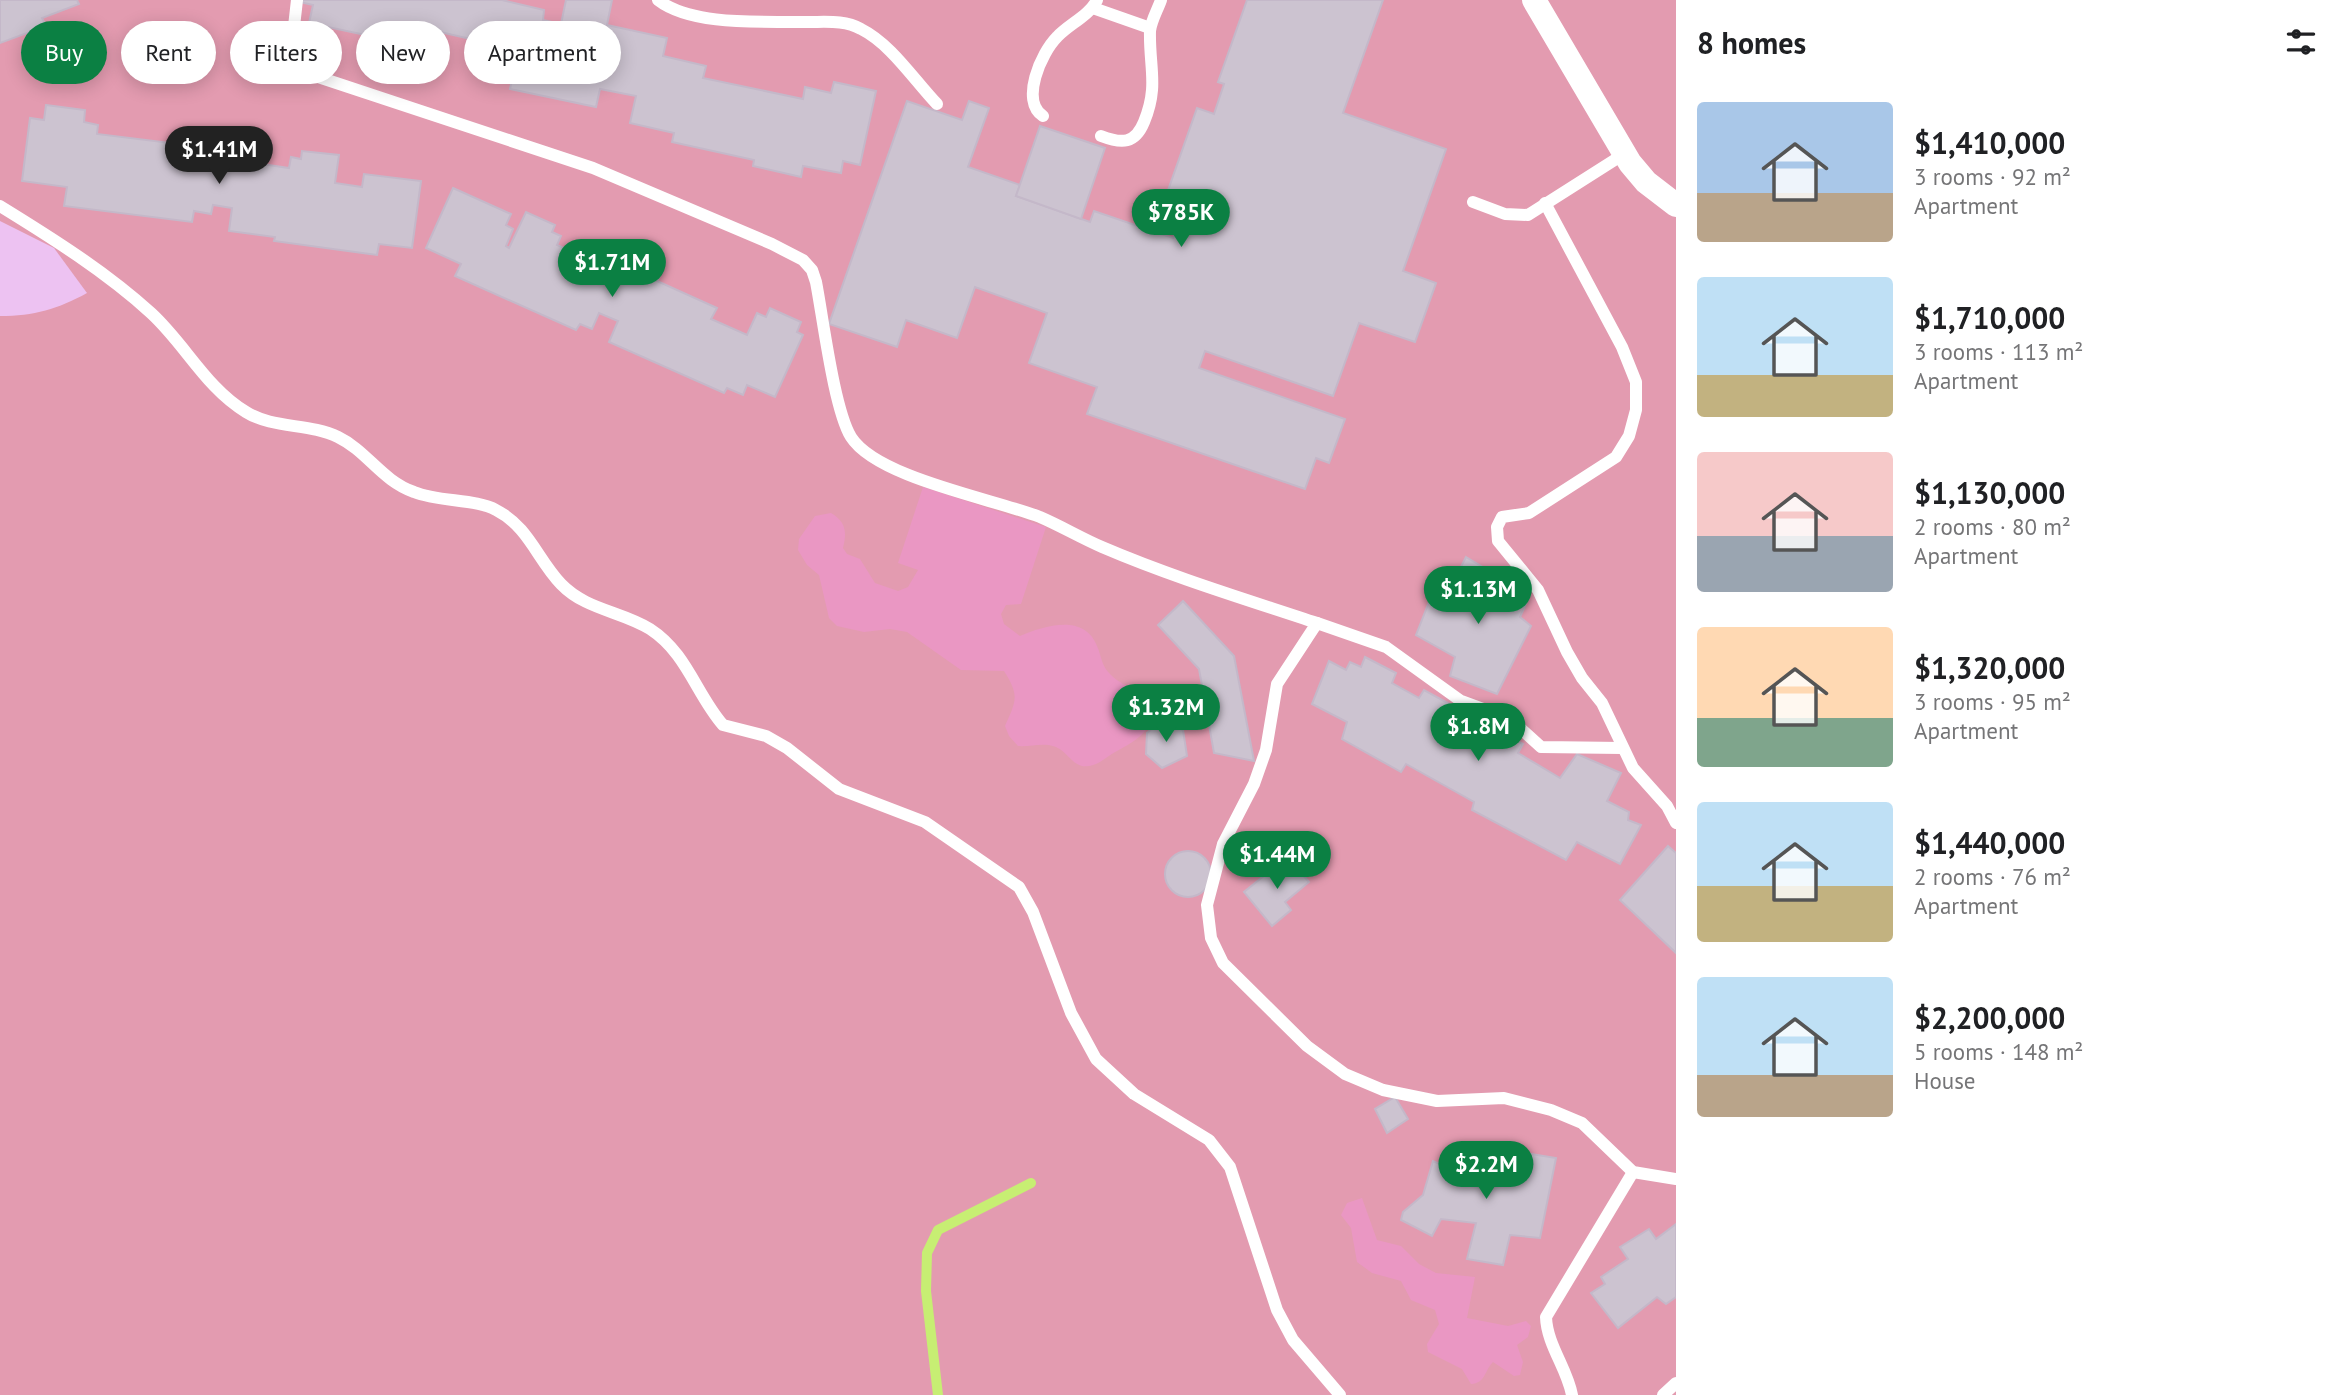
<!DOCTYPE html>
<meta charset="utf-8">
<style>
body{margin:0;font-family:"PT Sans",sans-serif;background:#f6f6f6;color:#202124;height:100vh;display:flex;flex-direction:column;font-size:26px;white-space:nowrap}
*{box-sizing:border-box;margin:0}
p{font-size:23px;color:#757577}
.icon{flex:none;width:38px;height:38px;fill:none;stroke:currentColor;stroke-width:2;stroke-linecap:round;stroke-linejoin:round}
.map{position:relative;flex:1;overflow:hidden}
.drawer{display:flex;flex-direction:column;background:#fff;width:665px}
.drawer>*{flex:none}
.banner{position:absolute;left:21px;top:21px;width:665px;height:63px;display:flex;gap:14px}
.price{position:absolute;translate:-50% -60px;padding:0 16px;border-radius:24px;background:#0b8043;color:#fff;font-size:23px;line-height:46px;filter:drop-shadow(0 2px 4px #0008)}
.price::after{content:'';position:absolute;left:50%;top:42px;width:21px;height:16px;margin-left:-10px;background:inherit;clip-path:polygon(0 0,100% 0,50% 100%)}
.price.selected{background:#222;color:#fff}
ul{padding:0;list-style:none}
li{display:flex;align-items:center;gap:21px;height:175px;padding:0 21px}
li span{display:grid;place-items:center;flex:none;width:196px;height:140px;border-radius:7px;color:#555}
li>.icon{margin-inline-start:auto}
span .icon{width:84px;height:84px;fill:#fffc;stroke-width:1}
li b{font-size:30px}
h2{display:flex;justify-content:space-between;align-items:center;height:84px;padding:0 21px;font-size:30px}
.tag{padding:0 24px;border-radius:32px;background:#fff;box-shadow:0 4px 18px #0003;font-size:24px;line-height:63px}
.tag.selected{background:#0b8043;color:#fff}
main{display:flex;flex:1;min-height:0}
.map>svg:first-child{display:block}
</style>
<main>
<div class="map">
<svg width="1676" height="1395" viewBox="0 0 1676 1395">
<rect width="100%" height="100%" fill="#e8deed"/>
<rect fill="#e39bb0" x="0" y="0" width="1676" height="1395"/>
<path fill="#edc2f2" d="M0,221L54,248L87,293C58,309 34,316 0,316Z"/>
<g fill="#ea97c3">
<path d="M923,487L1046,527L1021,604L1006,605L1001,614L1004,624L1020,636C1044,626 1084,613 1097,646C1102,657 1101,666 1111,675C1125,689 1144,689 1153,709C1152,732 1135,741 1117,751C1105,757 1097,768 1082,766C1071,763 1067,752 1056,747C1044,742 1031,747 1018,746L1009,736L1005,726C1016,701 1020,696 1004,671L961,670L907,632L890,629L864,632L837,626L829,618L819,575L807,565L798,550L799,539L815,516L831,513C846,522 847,532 843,548L847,554L860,559L875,583L898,591L908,587L918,570L898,563Z"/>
<path d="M1362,1198L1377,1240L1401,1246L1419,1264L1436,1273L1475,1277L1467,1318L1508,1326L1526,1321L1531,1326L1528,1337L1517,1345L1523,1362L1520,1375L1514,1376L1493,1362C1484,1371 1486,1383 1471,1384L1462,1369L1428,1352L1427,1344L1439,1324L1435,1310L1411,1300L1401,1281L1372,1273L1357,1262L1351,1228L1341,1215L1347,1203Z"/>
</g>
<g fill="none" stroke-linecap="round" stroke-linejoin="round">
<path stroke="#c7ee73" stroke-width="10" d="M938,1395L926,1291L927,1253L938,1230L1031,1183"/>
</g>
<g fill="#ccc3d0" stroke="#c4b8c9" stroke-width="2">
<path d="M0,0H77L79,4L42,18L46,26L0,43Z"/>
<path d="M291,0H502L544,10L543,20L561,24L566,0H612L607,25L667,38L663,56L706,66L703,78L803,99L805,87L831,93L834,82L876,91L860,165L843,161L841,173L803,166L801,177L753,166L754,160L672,142L674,133L630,123L636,96L600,89L596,107L510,89L514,71L471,62L475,40L440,32L436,50L309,23L313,5Z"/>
<path d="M1247,0H1383L1343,113L1446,149L1403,271L1436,283L1415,342L1359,323L1333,396L1205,351L1199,368L1345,419L1329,463L1316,458L1305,489L1087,414L1097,387L1029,363L1047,313L975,287L957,338L906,320L897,347L829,324L907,101L962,120L969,101L989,108L968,167L1020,185L1016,196L1090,222L1094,211L1173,238L1184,206L1165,199L1197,108L1214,114L1224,84L1218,82Z"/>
<path d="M46,105L85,110L84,122L98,125L97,134L186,145L187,136L257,145L255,163L289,168L291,157L301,159L302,151L339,155L335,183L362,187L364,174L421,181L412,248L379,244L377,255L274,241L275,237L229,231L232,208L213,205L211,214L194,211L192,222L64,206L67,187L22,181L30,118L44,120Z"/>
<path d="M1040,126L1105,148L1081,219L1016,196Z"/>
<path d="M453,188L511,214L506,225L513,229L506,246L509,248L526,212L555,225L552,232L561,236L557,245L591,260L598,245L661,273L657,281L717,308L711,319L747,335L757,313L766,317L770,308L801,322L797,332L803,335L775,397L747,385L743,395L727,388L724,393L609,342L618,321L599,313L592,329L580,324L576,330L455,276L461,264L426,248Z"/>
<path d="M1466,557L1530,595L1520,617L1531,626L1497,694L1450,676L1455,657L1416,635L1429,602L1441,606Z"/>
<path d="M1183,601L1234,656L1254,761L1214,753L1199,669L1158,625Z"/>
<path d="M1365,657L1396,673L1392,683L1419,698L1424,690L1523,744L1518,753L1560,778L1577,754L1621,773L1607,801L1629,812L1628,820L1641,825L1620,864L1577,842L1566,860L1472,810L1474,802L1406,764L1401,772L1342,739L1347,722L1312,704L1329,661L1346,670L1350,662L1361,667Z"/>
<path d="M1163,719L1183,730L1187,756L1162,768L1146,754L1147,733Z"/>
<path d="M1668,846L1676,853V953L1620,900Z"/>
<circle cx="1188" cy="874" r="23"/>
<path d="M1287,857L1309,882L1285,902L1291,910L1272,926L1244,892Z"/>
<path d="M1395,1097L1408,1119L1387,1133L1375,1109Z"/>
<path d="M1450,1148L1476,1156L1472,1179L1484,1180L1488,1159L1518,1165L1519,1152L1556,1158L1540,1238L1510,1235L1503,1265L1467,1259L1476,1223L1441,1219L1432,1236L1401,1220L1403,1212L1423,1195L1433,1161L1447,1167Z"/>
<path d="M1676,1224V1297L1666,1304L1657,1297L1618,1328L1591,1293L1605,1284L1601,1277L1628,1259L1620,1247L1649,1229L1656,1239Z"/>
</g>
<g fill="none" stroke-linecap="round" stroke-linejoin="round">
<g stroke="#fff" stroke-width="12">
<path d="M297,0L292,44L297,70L593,168L772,244L803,260L812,270L816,282C823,318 834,409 851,437C877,478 994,499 1040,517C1061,526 1081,538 1102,547C1172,577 1245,599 1317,623L1277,684L1266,750L1254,784L1223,844L1207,905L1211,938L1223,963L1307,1046L1345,1074L1383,1090L1437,1101L1504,1098L1551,1110L1582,1123L1633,1172L1676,1179"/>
<path d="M658,0C693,27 766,21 809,22C827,22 845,20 861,29C891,44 914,80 937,104"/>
<path d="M1093,8L1150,28"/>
<path d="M1043,116C1020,101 1041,53 1057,37C1069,24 1089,16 1097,0"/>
<path d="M1101,136C1122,144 1135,144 1144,122C1159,86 1149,67 1150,31C1151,21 1158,9 1161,0"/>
<path d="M1473,202L1505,214L1528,215L1624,154"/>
<path d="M1545,203L1622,347L1636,382V410L1629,436L1616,457L1529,513L1502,517L1497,527L1498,541L1538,590L1567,652L1582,678L1602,703L1633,768L1667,806L1676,823"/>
<path d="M0,206C52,238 106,272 151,313C185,344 206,388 246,412C273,429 309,423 338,437C367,451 382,481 414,492C439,502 476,499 496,510C529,527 537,559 561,584C586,610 621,611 650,629C687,653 696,694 723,725L766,736L787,748L839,789L925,822L1019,887L1033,912L1071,1013L1096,1059L1134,1094L1209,1140L1230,1167L1277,1310L1293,1340L1340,1395"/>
<path d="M1317,623L1386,647L1461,701L1510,719L1541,747L1622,748"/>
<path d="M1572,1395C1567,1368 1547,1345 1546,1317L1633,1172"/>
<path d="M1663,1395L1676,1383"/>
</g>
<path stroke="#fff" stroke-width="24" d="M1534,0L1630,163L1646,182L1676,205"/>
</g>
</svg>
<b class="price selected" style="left:219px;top:186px">$1.41M</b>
<b class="price" style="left:1181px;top:249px">$785K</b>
<b class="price" style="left:612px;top:299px">$1.71M</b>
<b class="price" style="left:1478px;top:626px">$1.13M</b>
<b class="price" style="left:1166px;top:744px">$1.32M</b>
<b class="price" style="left:1478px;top:763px">$1.8M</b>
<b class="price" style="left:1277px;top:891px">$1.44M</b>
<b class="price" style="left:1486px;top:1201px">$2.2M</b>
<div class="banner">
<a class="tag selected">Buy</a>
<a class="tag">Rent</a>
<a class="tag">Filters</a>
<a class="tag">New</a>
<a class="tag">Apartment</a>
</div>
</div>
<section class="drawer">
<h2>8 homes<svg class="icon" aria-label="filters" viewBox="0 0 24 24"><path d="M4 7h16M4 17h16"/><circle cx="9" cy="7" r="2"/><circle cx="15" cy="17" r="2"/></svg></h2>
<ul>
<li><span style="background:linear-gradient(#a9c7e8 65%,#b9a48a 0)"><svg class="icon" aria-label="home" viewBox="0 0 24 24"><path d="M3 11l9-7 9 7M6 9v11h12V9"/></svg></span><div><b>$1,410,000</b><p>3 rooms · 92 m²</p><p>Apartment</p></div></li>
<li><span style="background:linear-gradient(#bfe0f5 70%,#c2b280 0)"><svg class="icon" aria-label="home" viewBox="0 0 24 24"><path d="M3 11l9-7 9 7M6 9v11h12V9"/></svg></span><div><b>$1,710,000</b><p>3 rooms · 113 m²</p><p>Apartment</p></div></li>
<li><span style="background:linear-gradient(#f6c9c9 60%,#9aa5b1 0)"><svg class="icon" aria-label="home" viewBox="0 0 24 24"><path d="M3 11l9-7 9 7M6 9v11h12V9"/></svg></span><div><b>$1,130,000</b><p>2 rooms · 80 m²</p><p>Apartment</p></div></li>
<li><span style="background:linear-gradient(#ffd9b3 65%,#7fa58c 0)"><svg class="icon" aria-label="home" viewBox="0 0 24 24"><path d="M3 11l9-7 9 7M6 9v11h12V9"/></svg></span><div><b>$1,320,000</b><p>3 rooms · 95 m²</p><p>Apartment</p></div></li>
<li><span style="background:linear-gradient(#bfe0f5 60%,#c2b280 0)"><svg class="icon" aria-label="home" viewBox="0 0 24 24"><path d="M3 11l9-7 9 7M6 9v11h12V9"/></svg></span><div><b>$1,440,000</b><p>2 rooms · 76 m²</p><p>Apartment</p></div></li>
<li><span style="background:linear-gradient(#bfe0f5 70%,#b9a48a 0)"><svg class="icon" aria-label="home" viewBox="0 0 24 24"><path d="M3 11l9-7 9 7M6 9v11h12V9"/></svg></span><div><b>$2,200,000</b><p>5 rooms · 148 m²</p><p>House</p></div></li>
</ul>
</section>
</main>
